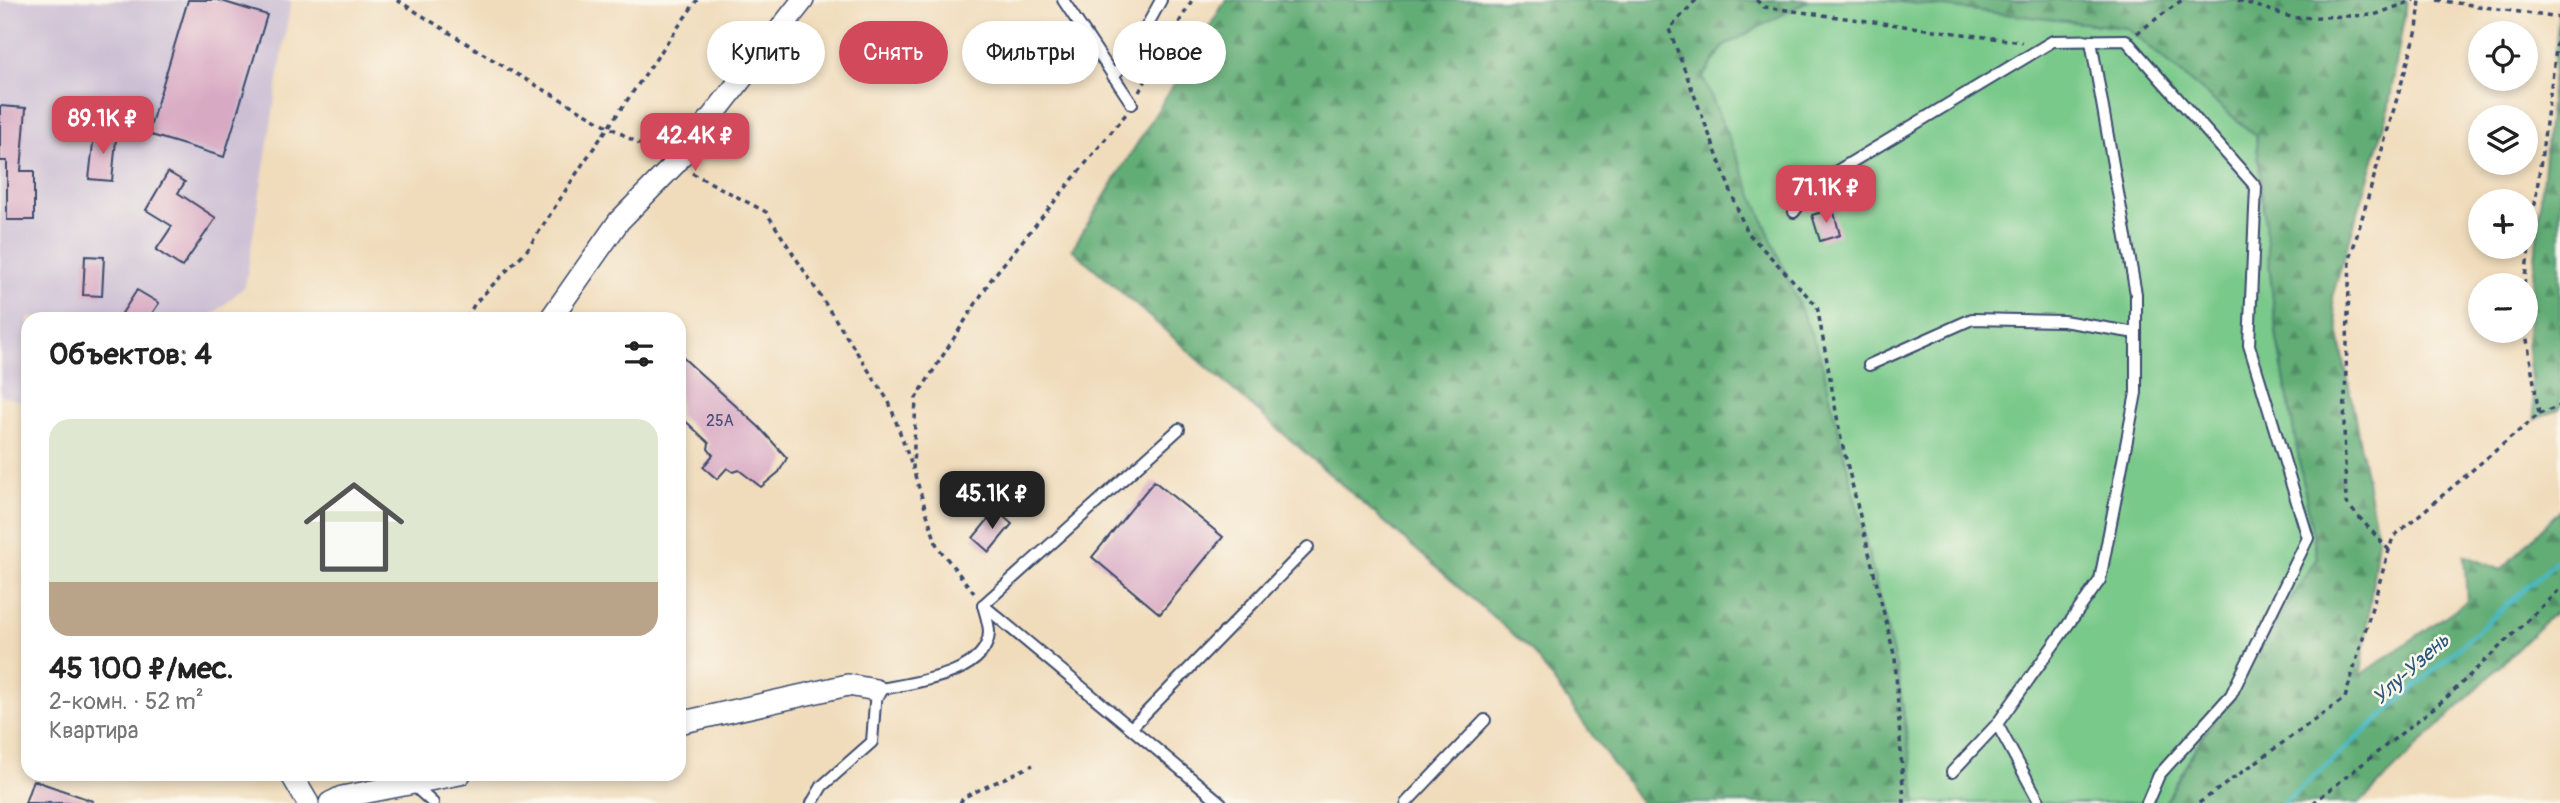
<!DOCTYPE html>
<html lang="ru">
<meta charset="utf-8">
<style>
body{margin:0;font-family:Pangolin,sans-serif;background:#f6f6f6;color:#222;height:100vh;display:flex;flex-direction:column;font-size:26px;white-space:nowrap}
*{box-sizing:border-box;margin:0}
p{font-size:23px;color:#767676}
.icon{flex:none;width:38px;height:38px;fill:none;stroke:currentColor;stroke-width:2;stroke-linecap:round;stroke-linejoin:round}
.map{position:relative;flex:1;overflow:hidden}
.side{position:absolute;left:21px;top:312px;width:665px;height:469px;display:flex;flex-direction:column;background:#fff;border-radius:21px;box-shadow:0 4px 10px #0003}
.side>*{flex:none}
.top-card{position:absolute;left:707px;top:21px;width:665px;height:63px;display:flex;gap:14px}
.tools{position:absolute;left:2468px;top:21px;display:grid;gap:14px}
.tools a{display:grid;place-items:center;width:70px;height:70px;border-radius:50%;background:#fff;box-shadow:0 4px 10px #0003;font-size:35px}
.price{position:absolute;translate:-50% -60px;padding:0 16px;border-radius:14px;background:#d1495b;color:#fff;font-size:23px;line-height:46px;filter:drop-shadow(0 2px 4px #0008)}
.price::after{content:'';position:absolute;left:50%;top:42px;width:21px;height:16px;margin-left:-10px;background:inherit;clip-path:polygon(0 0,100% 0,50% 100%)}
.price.selected{background:#222;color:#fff}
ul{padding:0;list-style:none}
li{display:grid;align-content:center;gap:14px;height:371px;padding:0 28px}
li+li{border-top:2px solid #e0e0e0}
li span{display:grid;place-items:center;height:217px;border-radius:21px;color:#555}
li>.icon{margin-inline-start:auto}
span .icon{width:126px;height:126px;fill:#fffc;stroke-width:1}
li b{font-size:30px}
h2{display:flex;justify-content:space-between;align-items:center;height:84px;padding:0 28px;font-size:30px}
.pill{padding:0 24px;border-radius:32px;background:#fff;box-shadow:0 4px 10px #0003;font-size:24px;line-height:63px}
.pill.selected{background:#d1495b;color:#fff}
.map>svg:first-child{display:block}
</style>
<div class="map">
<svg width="2560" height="803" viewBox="0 0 2560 803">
<defs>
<pattern id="forest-firs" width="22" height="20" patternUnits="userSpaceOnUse" patternTransform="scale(1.75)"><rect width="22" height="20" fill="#62ad76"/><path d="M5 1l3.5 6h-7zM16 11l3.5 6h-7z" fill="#508d64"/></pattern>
</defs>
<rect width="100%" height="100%" fill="#fbf7ec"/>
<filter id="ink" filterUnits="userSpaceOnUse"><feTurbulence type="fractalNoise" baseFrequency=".0143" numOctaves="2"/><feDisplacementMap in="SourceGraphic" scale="14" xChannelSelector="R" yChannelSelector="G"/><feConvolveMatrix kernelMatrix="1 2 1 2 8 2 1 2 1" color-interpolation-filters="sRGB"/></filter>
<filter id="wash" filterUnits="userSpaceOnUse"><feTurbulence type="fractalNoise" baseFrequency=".00686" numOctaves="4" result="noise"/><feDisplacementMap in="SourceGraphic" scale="28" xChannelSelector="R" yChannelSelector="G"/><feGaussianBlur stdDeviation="1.57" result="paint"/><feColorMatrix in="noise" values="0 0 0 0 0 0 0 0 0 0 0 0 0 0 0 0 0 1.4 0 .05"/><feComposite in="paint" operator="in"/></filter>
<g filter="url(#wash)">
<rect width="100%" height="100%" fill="#f0dcbb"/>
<path fill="#ccbfd4" d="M0,0H291L245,286L210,318H28V404L0,395Z"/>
<path fill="#79c98a" stroke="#4a7c74" stroke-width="2" d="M1809,0H1883L2127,28L2256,136L2277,339L2317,558L2195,749L2165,803H1917L1897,670L1703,77L1724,46Z"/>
<g fill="url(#forest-firs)" stroke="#3e6e6a" stroke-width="2">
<path d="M1226,0H1809L1724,46L1703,77L1820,355L1897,670L1917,803H1641L1531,650L1072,249Z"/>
<path d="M1883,0H2407L2387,117L2332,297L2378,539L2361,675L2467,601L2464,555L2501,570L2560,510V607L2360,803H2165L2195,749L2317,558L2277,339L2256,136L2127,28Z"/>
<path d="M2560,0V408L2535,420L2527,341Z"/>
</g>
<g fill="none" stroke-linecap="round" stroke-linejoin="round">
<path stroke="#4ab9c1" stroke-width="5" d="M2284,803L2560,558"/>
</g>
<g id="blocks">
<g fill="#d8a9c2">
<path d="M188,0H218L267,15L224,157L148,134Z"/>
<path d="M0,106L26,108L21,171H34V220H7V161H0Z"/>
<path d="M95,126L116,140L112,181L89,179Z"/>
<path d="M168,172L185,182L178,193L216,218L182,267L156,250L172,226L146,210Z"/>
<path d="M1833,209L1840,235L1820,241L1812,215Z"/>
<path d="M85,256L104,257L102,296L83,295Z"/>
<path d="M137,290L159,303L149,318H119Z"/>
<path d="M679,354L759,427L787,458L779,472L761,487L739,470L733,472L727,468L717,479L703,467L713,455L708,449L709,443L679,415Z"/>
<path d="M1154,481L1223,537L1160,614L1092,557Z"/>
<path d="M996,510L1012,524L989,552L973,538Z"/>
<path d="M33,780L93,801L92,803H25Z"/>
</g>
</g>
</g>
<g filter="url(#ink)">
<use href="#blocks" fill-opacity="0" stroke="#3b496c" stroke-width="2"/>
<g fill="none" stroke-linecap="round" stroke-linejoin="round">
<defs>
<g id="service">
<path d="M1063,0L1132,104"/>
<path d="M1113,76L1129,59L1161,0"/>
<path d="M1794,212L1812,186L2053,41L2126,40L2256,187L2249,345L2308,538L2231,695L2159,775L2147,803"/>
<path d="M1869,365L1972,319L2063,321L2136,333"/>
<path d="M983,605L1221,803"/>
<path d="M983,605L1179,429"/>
<path d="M1132,727L1308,547"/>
<path d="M1952,772L1997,724"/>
<path d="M412,784L433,803"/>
<path d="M812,803L822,786L872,742L876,690C909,683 988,676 989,632C989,624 985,613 983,605"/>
<path d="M1406,803L1485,720"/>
<path d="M2040,803L1997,724L2100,580L2136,393V294L2091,41"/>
</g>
<g id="minor">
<path d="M551,318L619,221L675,164L803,0"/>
<path d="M679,723L848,685L876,690"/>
<path d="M291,774L308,803"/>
<path d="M330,803L342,797L460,774"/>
</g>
</defs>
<use href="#service" stroke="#3b496c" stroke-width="14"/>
<use href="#minor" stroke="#3b496c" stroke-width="24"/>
<g stroke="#3b496c" stroke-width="3.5" stroke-dasharray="5 5" stroke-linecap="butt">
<path d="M397,0L511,71L657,154"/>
<path d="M1696,0L1669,29L1741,218L1748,233L1817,306L1841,439L1895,658L1904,803"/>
<path d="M1756,0L1764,7L2022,42"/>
<path d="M2238,0L2294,18L2374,15L2414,0"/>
<path d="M2437,0L2560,18"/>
<path d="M2137,33L2182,0"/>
<path d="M1139,92L1192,0"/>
<path d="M692,173L766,212L889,402L913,469"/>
<path d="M2524,285L2560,20"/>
<path d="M467,318L475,303L527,250L584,162L697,0"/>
<path d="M2539,414L2560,406"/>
<path d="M2389,550L2346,503L2344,425L2350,259L2417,30L2420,0"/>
<path d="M974,593L937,546L913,469L916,398L992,278L1126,114"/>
<path d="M960,803L964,797L1033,765"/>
<path d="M2199,803L2345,698L2393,537L2539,414L2525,327"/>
<path d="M2313,803L2445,699L2560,589"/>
</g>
<use href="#service" stroke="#fff" stroke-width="10"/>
<use href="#minor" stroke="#fff" stroke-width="21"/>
</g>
</g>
<g text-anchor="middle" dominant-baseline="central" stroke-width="5" stroke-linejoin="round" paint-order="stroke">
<g font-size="16" fill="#4a4e77">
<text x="720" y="421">25А</text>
</g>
<g font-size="21" font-style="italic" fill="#29587c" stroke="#fbf7ec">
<text transform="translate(2411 669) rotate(-42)">Улу-Узень</text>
</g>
</g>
</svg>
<div class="tools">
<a><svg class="icon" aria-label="locate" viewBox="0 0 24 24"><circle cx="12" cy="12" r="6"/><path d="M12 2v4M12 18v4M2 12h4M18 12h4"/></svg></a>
<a><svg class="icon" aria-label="layers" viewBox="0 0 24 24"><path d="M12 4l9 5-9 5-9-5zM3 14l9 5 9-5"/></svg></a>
<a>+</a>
<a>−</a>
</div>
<b class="price" style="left:103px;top:156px">89.1K ₽</b>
<b class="price" style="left:695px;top:173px">42.4K ₽</b>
<b class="price" style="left:1826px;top:225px">71.1K ₽</b>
<b class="price selected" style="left:992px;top:531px">45.1K ₽</b>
<div class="top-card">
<a class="pill">Купить</a>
<a class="pill selected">Снять</a>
<a class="pill">Фильтры</a>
<a class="pill">Новое</a>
</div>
<section class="side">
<h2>Объектов: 4<svg class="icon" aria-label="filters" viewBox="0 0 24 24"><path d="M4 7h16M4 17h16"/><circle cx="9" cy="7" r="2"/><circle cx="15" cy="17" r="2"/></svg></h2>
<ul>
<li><span style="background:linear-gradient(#dfe7d0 75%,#b9a48a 0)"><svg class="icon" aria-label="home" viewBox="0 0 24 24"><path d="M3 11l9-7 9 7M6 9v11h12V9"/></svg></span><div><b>45 100 ₽/мес.</b><p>2-комн. · 52 m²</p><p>Квартира</p></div></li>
</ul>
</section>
</div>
